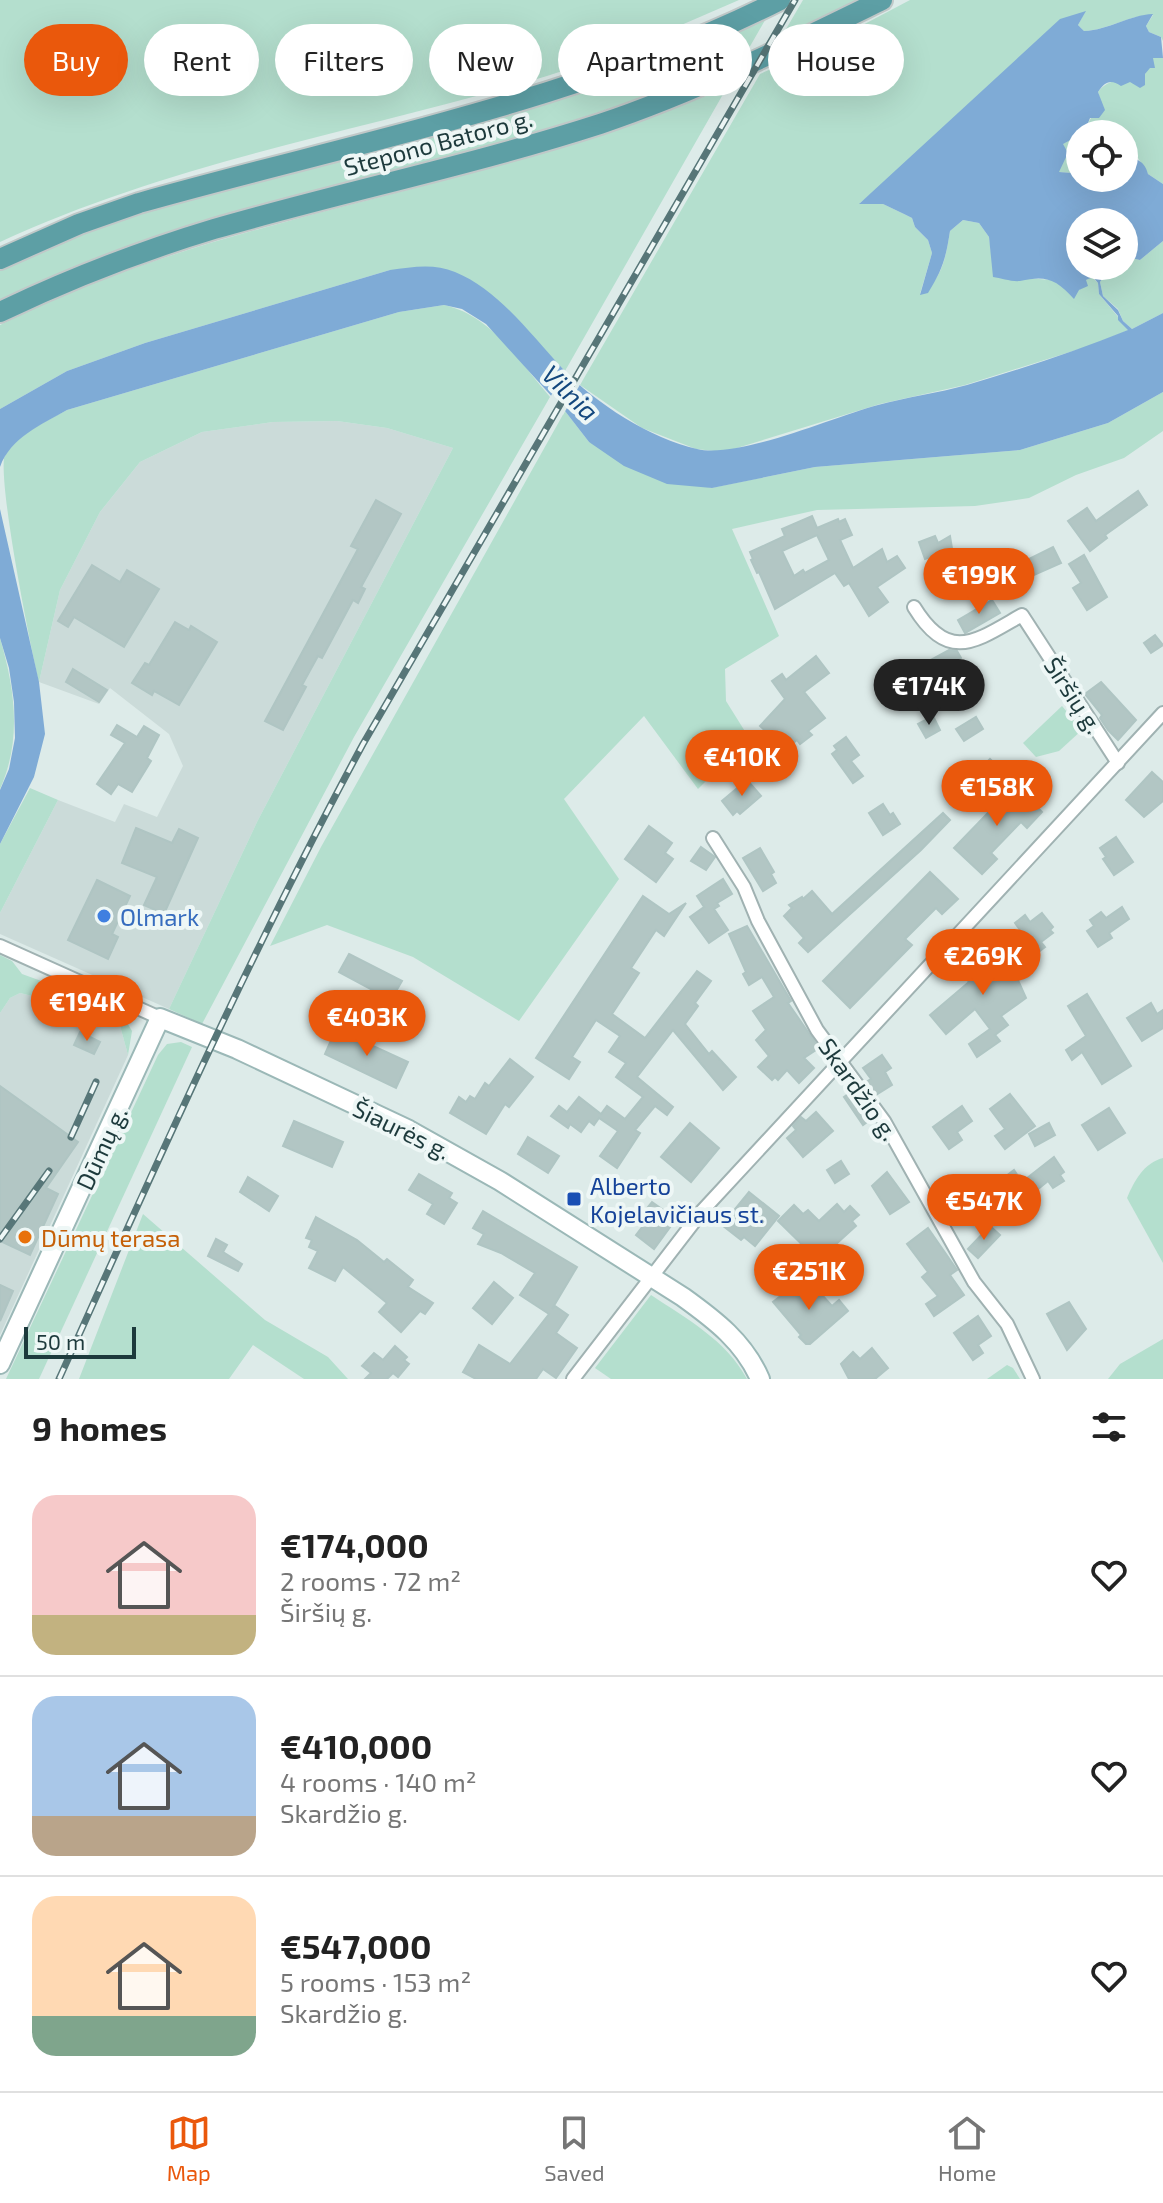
<!DOCTYPE html>
<meta charset="utf-8">
<style>
body{margin:0;font-family:"Exo 2",sans-serif;background:#f6f6f6;color:#222;height:100vh;display:flex;flex-direction:column;font-size:30px;white-space:nowrap}
*{box-sizing:border-box;margin:0}
p{font-size:26px;color:#767676}
.icon{flex:none;width:44px;height:44px;fill:none;stroke:currentColor;stroke-width:2;stroke-linecap:round;stroke-linejoin:round}
.map{position:relative;height:1379px;overflow:hidden}
.sheet{display:flex;flex-direction:column;background:#fff;flex:1}
.sheet>*{flex:none}
.guide{position:absolute;left:24px;top:24px;width:1116px;height:72px;display:flex;gap:16px}
.fabs{position:absolute;left:1066px;top:120px;display:grid;gap:16px}
.fabs a{display:grid;place-items:center;width:72px;height:72px;border-radius:50%;background:#fff;box-shadow:0 8px 32px #0002;font-size:40px}
.scale{position:absolute;left:24px;bottom:20px;width:112px;box-sizing:border-box;padding-left:8px;border:4px solid #1d3a3c;border-top:0;font-size:22px;line-height:28px;white-space:nowrap;color:#1d3a3c;-webkit-text-stroke:6px #eef7f6;paint-order:stroke}
.price{position:absolute;translate:-50% -68px;padding:0 18px;border-radius:28px;background:#ea580c;color:#fff;font-size:26px;line-height:52px;filter:drop-shadow(0 2px 4px #0008)}
.price::after{content:'';position:absolute;left:50%;top:48px;width:24px;height:18px;margin-left:-12px;background:inherit;clip-path:polygon(0 0,100% 0,50% 100%)}
.price.selected{background:#222;color:#fff}
ul{padding:0;list-style:none}
li{display:flex;align-items:center;gap:24px;height:200px;padding:0 32px}
li+li{border-top:2px solid #e0e0e0}
li span{display:grid;place-items:center;flex:none;width:224px;height:160px;border-radius:24px;color:#555}
li>.icon{margin-inline-start:auto}
span .icon{width:96px;height:96px;fill:#fffc;stroke-width:1}
li b{font-size:34px}
h2{display:flex;justify-content:space-between;align-items:center;height:96px;padding:0 32px;font-size:34px}
.tag{padding:0 28px;border-radius:36px;background:#fff;box-shadow:0 8px 32px #0002;font-size:28px;line-height:72px}
.tag.selected{background:#ea580c;color:#fff}
.tabs{display:flex;justify-content:space-around;align-items:center;height:112px;border-top:2px solid #e0e0e0;background:#fff;font-size:22px;color:#767676}
.tabs a{display:grid;justify-items:center;gap:4px}
.tabs .selected{color:#ea580c}
.map>svg:first-child{display:block}
</style>
<div class="map">
<svg width="1163" height="1379" viewBox="0 0 1163 1379">
<rect width="100%" height="100%" fill="#ddebe9"/>
<g fill="#cbdbd9">
<path d="M337,421L387,428L453,448L257,822L169,1009L0,934V913L58,800L115,822L124,804L157,817L183,766L169,734L110,688L99,704L39,682L60,590L100,512L140,462L202,432L273,422Z"/>
<path d="M20,993L112,1016L119,1022L128,1055L0,1335V1013L10,998Z"/>
</g>
<g fill="#b4dfce">
<path d="M0,0H739C676,27 613,56 547,76C365,130 173,162 0,242Z"/>
<path d="M803,0H859L782,36Z"/>
<path d="M910,0H1163V41L1161,37L1149,32L1146,26L1153,15C1128,15 1109,30 1084,31L1078,25L1085,12L860,203L883,204L904,214L912,218L915,227L928,240L932,253L920,294C943,280 946,255 950,231L963,220L979,223L989,237L993,266L1026,278L1052,280L1064,287L1079,290L1084,286L1086,280L1092,277L1098,283L1099,294L1129,330L1089,346L965,385L880,404L724,452L696,449L642,428L580,385L760,74L823,46Z"/>
<path d="M768,15L745,55L635,100L532,134L211,220L147,239L89,261L0,300V268L116,221Z"/>
<path d="M1156,56L1163,58V184L1148,174L1138,158L1124,156V134H1094L1088,123L1101,102L1098,92C1108,78 1129,78 1145,74L1153,58Z"/>
<path d="M726,89L565,371L504,307L390,270L145,343L67,371L0,409V325C172,237 365,207 548,151C608,133 667,109 726,89Z"/>
<path d="M1076,137L1080,139V178L1098,180L1087,183L1072,173L1058,172L1068,153L1062,144Z"/>
<path d="M1163,241V313L1132,329L1123,321L1118,309L1103,296L1100,282C1107,272 1112,267 1124,269L1131,258L1140,260Z"/>
<path d="M444,305C491,315 520,362 550,397L354,737L202,1024L169,1009L257,822L453,448L387,428L337,421L273,422L202,432L140,462L100,512L60,590L39,682C29,639 0,493 4,458C16,434 45,422 67,410L399,312Z"/>
<path d="M1163,392V431L1124,458L1076,475L1029,498L975,506L817,510L732,529L779,636L725,669L726,701L746,733L742,745L698,789L644,716L564,799L619,879L519,1021L413,957L327,925L270,946L321,847L565,411L589,442L711,488L815,467L1020,450L1108,423Z"/>
<path d="M0,638C15,690 22,739 0,789Z"/>
<path d="M1062,706L1082,730L1059,751L1036,757L1023,743Z"/>
<path d="M30,788L58,800L0,913V844Z"/>
<path d="M0,955L12,961L22,974L119,1009L132,1031L128,1055L119,1022L112,1016L20,993L10,998L0,1013Z"/>
<path d="M181,1042L192,1047L39,1379H6L158,1055L167,1044Z"/>
<path d="M1163,1158V1263L1127,1198C1134,1181 1144,1163 1163,1158Z"/>
<path d="M143,1214L265,1320L328,1357L348,1379H304L253,1345L229,1379H79Z"/>
<path d="M651,1295C687,1319 726,1340 747,1379H611L595,1368Z"/>
<path d="M1163,1339V1379H1108L1120,1364Z"/>
<path d="M1007,1365L1013,1368L1020,1379H987Z"/>
</g>
<g fill="#7fabd6" fill-rule="evenodd">
<path d="M1086,11L1078,25L1084,31C1109,30 1129,15 1153,14L1146,26L1149,32L1161,37L1163,58H1153L1155,68H1150L1145,74V85L1140,88L1130,82L1121,86C1111,79 1105,81 1098,92L1105,110L1099,118H1090L1088,123L1094,134H1080V139L1076,137L1063,144L1068,153L1059,172L1072,173L1087,183L1098,178H1124V156C1136,158 1145,161 1148,174L1163,184V241L1140,260L1131,258L1124,269C1112,267 1107,272 1100,282L1103,296L1118,310L1123,321L1132,329L1163,313V392L1108,423L1020,450L815,467L712,488L667,484L624,466L589,442L565,411L486,324L462,309L444,305L399,312L67,410C41,425 11,437 0,467V409L67,371L145,343L390,270C412,267 434,263 455,272C499,290 531,335 563,369C595,403 651,439 697,449C739,459 833,417 878,405C907,397 938,393 967,385C1021,369 1076,351 1128,330L1118,320V316L1099,294L1098,283L1093,277L1086,280L1088,286L1079,290L1074,299C1056,279 1046,275 1020,281C1012,282 1001,278 993,277L989,237L979,223L963,220L950,231C946,257 943,269 928,293L920,295L932,253L928,240L915,227L912,218L904,214L883,204H859L1060,19ZM1080,222H1124V266H1080Z"/>
<path d="M0,509L39,682L45,734L34,777L0,844V790L9,769L15,738L14,702L9,668L0,638Z"/>
</g>
<path fill="#ddebe9" d="M567,368L582,381L563,415L548,401Z"/>
<g fill="#b2c6c4" stroke="#afc5c3" stroke-width="2" fill-rule="evenodd">
<path d="M1138,491L1147,505L1105,535L1107,538L1090,551L1068,521L1087,508L1096,521Z"/>
<path d="M376,500L401,514L361,587L365,589L358,603L353,600L322,658L318,656L302,685L306,687L283,730L265,721L358,549L351,546Z"/>
<path d="M812,516L817,528L838,519L839,522L845,519L852,535L840,540L853,568L882,549L887,562L897,556L905,568L877,587L888,602L869,616L849,583L844,586L835,573L775,609L759,572L757,573L751,560L753,559L750,552L785,536L782,529ZM817,535L829,560L805,573L803,570L794,576L782,551Z"/>
<path d="M935,536L938,543L950,536L956,573L936,577L933,556L925,559L919,542Z"/>
<path d="M1053,547L1061,563L1034,575L1027,560Z"/>
<path d="M1084,555L1107,597L1087,610L1073,588L1081,583L1069,564Z"/>
<path d="M92,565L120,582L127,570L159,589L124,647L74,617L68,627L58,621Z"/>
<path d="M992,600L1000,613L965,633L958,620Z"/>
<path d="M175,622L189,630L191,626L217,642L179,705L154,691L152,695L132,683L145,663L149,665Z"/>
<path d="M1155,635L1163,645L1151,653L1144,643Z"/>
<path d="M949,650L957,651L961,658L949,665L965,697L945,707L930,675L934,672L929,661Z"/>
<path d="M816,656L829,673L804,692L825,718L808,731L812,735L800,744L797,740L772,759L763,746L774,739L760,726L785,699L772,681L782,674L786,680Z"/>
<path d="M73,669L107,690L99,702L66,682Z"/>
<path d="M896,679L906,694L891,703L881,688Z"/>
<path d="M1101,682L1136,720L1118,740L1108,730L1100,718L1102,715L1085,694Z"/>
<path d="M933,716L940,730L926,738L918,724Z"/>
<path d="M976,717L983,729L964,741L956,729Z"/>
<path d="M117,725L137,737L144,726L159,735L147,758L151,761L132,792L118,784L111,794L97,784L125,743L111,735Z"/>
<path d="M846,737L859,755L851,761L863,776L853,783L832,754L837,750L834,746Z"/>
<path d="M990,759L1000,769L966,803L958,792Z"/>
<path d="M1152,772L1163,782V801L1144,817L1126,800Z"/>
<path d="M747,780L761,796L740,814L737,811L733,815L722,801Z"/>
<path d="M1015,785L1042,812L1027,828L1021,822L991,853L997,859L982,874L954,848Z"/>
<path d="M883,804L890,815L893,813L900,824L883,835L869,813Z"/>
<path d="M943,813L950,820L921,850L808,952L799,943L804,938L784,916L792,908L789,905L802,897L803,899L812,891L832,914Z"/>
<path d="M649,826L672,843L665,853L673,859L656,882L625,859Z"/>
<path d="M136,828L172,843L179,829L198,838L164,914L144,905L157,877L122,863Z"/>
<path d="M1116,837L1133,862L1114,875L1103,859L1106,857L1100,848Z"/>
<path d="M701,847L715,857L706,870L691,861Z"/>
<path d="M760,848L774,872L771,874L776,883L763,891L743,858Z"/>
<path d="M930,872L958,899L942,914L936,908L905,939L912,945L850,1008L823,981Z"/>
<path d="M723,879L732,894L717,903L719,906L714,909L728,930L709,943L690,917L704,907L697,896Z"/>
<path d="M97,880L130,896L112,934L118,937L108,959L68,940Z"/>
<path d="M643,896L669,914L686,903L664,936L656,930L631,968L639,973L612,1014L645,1038L697,971L711,981L695,1003L698,1006L685,1024L709,1054L712,1051L736,1077L723,1090L673,1030L637,1077L673,1107L667,1115L655,1106L635,1130L640,1133L617,1168L600,1156L618,1131L599,1118L594,1125L589,1121L581,1132L570,1124L568,1128L551,1116L559,1106L567,1112L579,1097L601,1114L607,1106L625,1119L643,1097L616,1077L626,1063L609,1052L620,1036L596,1020L572,1057L580,1062L569,1079L536,1058Z"/>
<path d="M1122,907L1129,919L1109,933L1112,938L1098,947L1087,931L1094,926L1090,920L1101,912L1106,918Z"/>
<path d="M1042,913L1053,927L1050,930L1053,933L1041,942L1045,947L1028,960L1009,938L1020,930L1015,923L1025,915L1030,922Z"/>
<path d="M747,926L791,1001L788,1003L819,1048L804,1058L814,1068L799,1083L787,1070L778,1080L775,1077L772,1080L758,1067L769,1056L756,1040L766,1030L753,1011L774,997L762,977L749,985L743,974L746,972L729,934Z"/>
<path d="M983,947L993,958L1004,949L1026,998L1001,1016L1008,1025L995,1035L1000,1041L977,1057L969,1044L990,1029L975,1009L946,1034L930,1015L969,982L958,968Z"/>
<path d="M349,954L402,981L391,1000L339,972Z"/>
<path d="M1087,994L1131,1066L1102,1084L1082,1052L1072,1060L1066,1050L1086,1036L1068,1006Z"/>
<path d="M1151,1003L1157,1014L1163,1010V1028L1142,1041L1127,1018Z"/>
<path d="M336,1029L408,1062L396,1088L325,1054Z"/>
<path d="M80,1032L100,1042L94,1054L74,1045Z"/>
<path d="M882,1055L891,1068L885,1072L892,1085L876,1095L866,1082L871,1079L863,1068Z"/>
<path d="M510,1059L533,1077L509,1107L505,1104L486,1134L450,1113L459,1097L466,1102L470,1096L475,1099L485,1083L489,1086Z"/>
<path d="M0,1086L78,1142L46,1188L58,1194L30,1255L0,1241Z"/>
<path d="M851,1092L871,1119L863,1125L844,1097Z"/>
<path d="M1010,1094L1035,1126L1005,1149L995,1136L1005,1129L990,1109Z"/>
<path d="M962,1106L972,1121L957,1132L962,1140L949,1149L933,1127Z"/>
<path d="M1109,1108L1125,1133L1098,1150L1082,1125Z"/>
<path d="M816,1112L833,1131L803,1157L787,1138L796,1130L793,1126L801,1117L806,1121Z"/>
<path d="M294,1121L343,1142L332,1167L283,1146Z"/>
<path d="M690,1123L719,1148L691,1182L661,1157Z"/>
<path d="M1049,1123L1055,1135L1035,1146L1029,1134Z"/>
<path d="M528,1137L559,1156L548,1173L518,1154Z"/>
<path d="M1054,1157L1064,1172L1060,1175L1064,1181L1053,1188L1048,1181L1027,1198L1024,1194L998,1213L984,1193L1014,1170L1022,1182Z"/>
<path d="M841,1161L849,1174L835,1183L827,1170Z"/>
<path d="M887,1172L909,1202L890,1214L872,1186Z"/>
<path d="M419,1174L452,1193L449,1198L457,1203L444,1224L427,1214L433,1204L409,1190Z"/>
<path d="M248,1177L278,1196L269,1211L240,1192Z"/>
<path d="M749,1192L779,1216L755,1246L744,1237L741,1240L722,1225Z"/>
<path d="M948,1197L956,1207L946,1214L940,1203Z"/>
<path d="M652,1202L676,1219L654,1249L636,1235L649,1218L643,1213Z"/>
<path d="M837,1204L844,1212L850,1206L859,1215L852,1221L856,1226L835,1245L851,1263L830,1276L822,1264L778,1221L794,1205L803,1214L808,1210L819,1221Z"/>
<path d="M483,1211L577,1267L552,1309L555,1306L568,1315L556,1333L577,1348L556,1378L543,1369L536,1379H476L463,1372L479,1345L510,1364L549,1314L520,1295L535,1273L501,1253L478,1244L484,1234L473,1228Z"/>
<path d="M316,1217L357,1240L384,1262L387,1259L413,1280L408,1287L433,1303L425,1314L420,1311L401,1332L379,1312L387,1303L343,1267L335,1281L309,1268L318,1251L309,1247L312,1240L306,1238Z"/>
<path d="M990,1226L1000,1235L978,1258L968,1249Z"/>
<path d="M928,1228L957,1270L950,1275L964,1295L934,1316L926,1304L938,1296L922,1277L928,1272L907,1244Z"/>
<path d="M216,1239L227,1245L223,1252L242,1264L238,1271L208,1256Z"/>
<path d="M494,1282L513,1298L492,1324L473,1308Z"/>
<path d="M796,1284L802,1292L812,1284L832,1306L839,1300L848,1311L810,1344H806L799,1337L801,1335L773,1302Z"/>
<path d="M0,1285L13,1291L0,1321Z"/>
<path d="M1069,1302L1086,1329L1067,1350L1047,1314Z"/>
<path d="M978,1316L991,1336L978,1345L983,1353L973,1360L954,1333Z"/>
<path d="M395,1346L407,1357L404,1360L409,1364L398,1377L393,1373L387,1379H365L371,1373L362,1366L374,1353L383,1360Z"/>
<path d="M872,1348L888,1368L875,1379H849L841,1364L853,1352L860,1359Z"/>
</g>
<g fill="none" stroke-linecap="round" stroke-linejoin="round">
<defs>
<g id="street">
<path d="M914,607C949,664 976,641 1022,615L1118,763"/>
<path d="M713,838L744,887L758,921L817,1030L884,1121L974,1282L1007,1324L1033,1379"/>
<path d="M0,946L160,1018"/>
<path d="M573,1379L703,1210L1163,713"/>
</g>
<path id="secondary" d="M0,1364L160,1018L237,1049L409,1130L500,1181L683,1297C715,1320 744,1342 760,1379"/>
<g id="primary">
<path d="M0,259L79,224L139,203C351,143 583,100 780,0"/>
<path d="M0,312C69,279 141,251 214,229C342,192 473,165 600,124C698,91 790,45 882,0"/>
</g>
</defs>
<use href="#street" stroke="#a0b2b2" stroke-width="16"/>
<use href="#secondary" stroke="#9bb8b7" stroke-width="22"/>
<use href="#primary" stroke="#c0c8c8" stroke-width="24"/>
<use href="#street" stroke="#fff" stroke-width="12"/>
<use href="#secondary" stroke="#fff" stroke-width="18"/>
<use href="#primary" stroke="#5d9fa5" stroke-width="20"/>
<defs>
<g id="rail">
<path d="M71,1137L96,1082"/>
<path d="M0,1239L49,1171"/>
<path d="M59,1379C156,1165 251,951 363,744L795,0"/>
</g>
</defs>
<use href="#rail" stroke="#577678" stroke-width="7"/>
<use href="#rail" stroke="#eef7f6" stroke-width="4" stroke-dasharray="12" stroke-linecap="butt"/>
</g>
<circle fill="#3f7fe0" stroke="#eef7f6" stroke-width="3" cx="104" cy="916" r="8"/>
<rect fill="#1a4fb4" stroke="#eef7f6" stroke-width="3" x="566" y="1191" width="16" height="16" rx="4"/>
<circle fill="#e8710a" stroke="#eef7f6" stroke-width="3" cx="25" cy="1237" r="8"/>
<g text-anchor="middle" dominant-baseline="central" stroke-width="8" stroke-linejoin="round" paint-order="stroke">
<g font-size="24" fill="#1d3a3c" stroke="#eef7f6">
<text transform="translate(438 142) rotate(-15)">Stepono Batoro g.</text>
<text transform="translate(1074 695) rotate(57)">Širšių g.</text>
<text transform="translate(859 1089) rotate(55)">Skardžio g.</text>
<text transform="translate(402 1129) rotate(26)">Šiaurės g.</text>
<text transform="translate(101 1148) rotate(-65)">Dūmų g.</text>
</g>
<g font-size="24" fill="#366cbe" stroke="#eef7f6" text-anchor="start">
<text x="120" y="916">Olmark</text>
</g>
<g font-size="24" fill="#164399" stroke="#eef7f6" text-anchor="start">
<text x="590" y="1185">Alberto<tspan x="590" dy="28">Kojelavičiaus st.</tspan></text>
</g>
<g font-size="24" fill="#c56008" stroke="#eef7f6" text-anchor="start">
<text x="41" y="1237">Dūmų terasa</text>
</g>
<g font-size="26" font-style="italic" fill="#13477d" stroke="#eef7f6">
<text transform="translate(571 392) rotate(44)">Vilnia</text>
</g>
</g>
</svg>
<div class="fabs">
<a><svg class="icon" aria-label="locate" viewBox="0 0 24 24"><circle cx="12" cy="12" r="6"/><path d="M12 2v4M12 18v4M2 12h4M18 12h4"/></svg></a>
<a><svg class="icon" aria-label="layers" viewBox="0 0 24 24"><path d="M12 4l9 5-9 5-9-5zM3 14l9 5 9-5"/></svg></a>
</div>
<div class="scale">50 m</div>
<b class="price" style="left:979px;top:616px">€199K</b>
<b class="price selected" style="left:929px;top:727px">€174K</b>
<b class="price" style="left:742px;top:798px">€410K</b>
<b class="price" style="left:997px;top:828px">€158K</b>
<b class="price" style="left:983px;top:997px">€269K</b>
<b class="price" style="left:87px;top:1043px">€194K</b>
<b class="price" style="left:367px;top:1058px">€403K</b>
<b class="price" style="left:984px;top:1242px">€547K</b>
<b class="price" style="left:809px;top:1312px">€251K</b>
<div class="guide">
<a class="tag selected">Buy</a>
<a class="tag">Rent</a>
<a class="tag">Filters</a>
<a class="tag">New</a>
<a class="tag">Apartment</a>
<a class="tag">House</a>
</div>
</div>
<section class="sheet">
<h2>9 homes<svg class="icon" aria-label="filters" viewBox="0 0 24 24"><path d="M4 7h16M4 17h16"/><circle cx="9" cy="7" r="2"/><circle cx="15" cy="17" r="2"/></svg></h2>
<ul>
<li><span style="background:linear-gradient(#f6c9c9 75%,#c2b280 0)"><svg class="icon" aria-label="home" viewBox="0 0 24 24"><path d="M3 11l9-7 9 7M6 9v11h12V9"/></svg></span><div><b>€174,000</b><p>2 rooms · 72 m²</p><p>Širšių g.</p></div><svg class="icon" aria-label="heart" viewBox="0 0 24 24"><path d="M12 20l-8-8c-3-5 5-10 8-4 3-6 11-1 8 4z"/></svg></li>
<li><span style="background:linear-gradient(#a9c7e8 75%,#b9a48a 0)"><svg class="icon" aria-label="home" viewBox="0 0 24 24"><path d="M3 11l9-7 9 7M6 9v11h12V9"/></svg></span><div><b>€410,000</b><p>4 rooms · 140 m²</p><p>Skardžio g.</p></div><svg class="icon" aria-label="heart" viewBox="0 0 24 24"><path d="M12 20l-8-8c-3-5 5-10 8-4 3-6 11-1 8 4z"/></svg></li>
<li><span style="background:linear-gradient(#ffd9b3 75%,#7fa58c 0)"><svg class="icon" aria-label="home" viewBox="0 0 24 24"><path d="M3 11l9-7 9 7M6 9v11h12V9"/></svg></span><div><b>€547,000</b><p>5 rooms · 153 m²</p><p>Skardžio g.</p></div><svg class="icon" aria-label="heart" viewBox="0 0 24 24"><path d="M12 20l-8-8c-3-5 5-10 8-4 3-6 11-1 8 4z"/></svg></li>
</ul>
</section>
<nav class="tabs">
<a class="selected"><svg class="icon" aria-label="map" viewBox="0 0 24 24"><path d="M3 6l6-2 6 2 6-2v14l-6 2-6-2-6 2zM9 4v14M15 6v14"/></svg>Map</a>
<a><svg class="icon" aria-label="saved" viewBox="0 0 24 24"><path d="M7 4h10v16l-5-4-5 4z"/></svg>Saved</a>
<a><svg class="icon" aria-label="home" viewBox="0 0 24 24"><path d="M3 11l9-7 9 7M6 9v11h12V9"/></svg>Home</a>
</nav>
